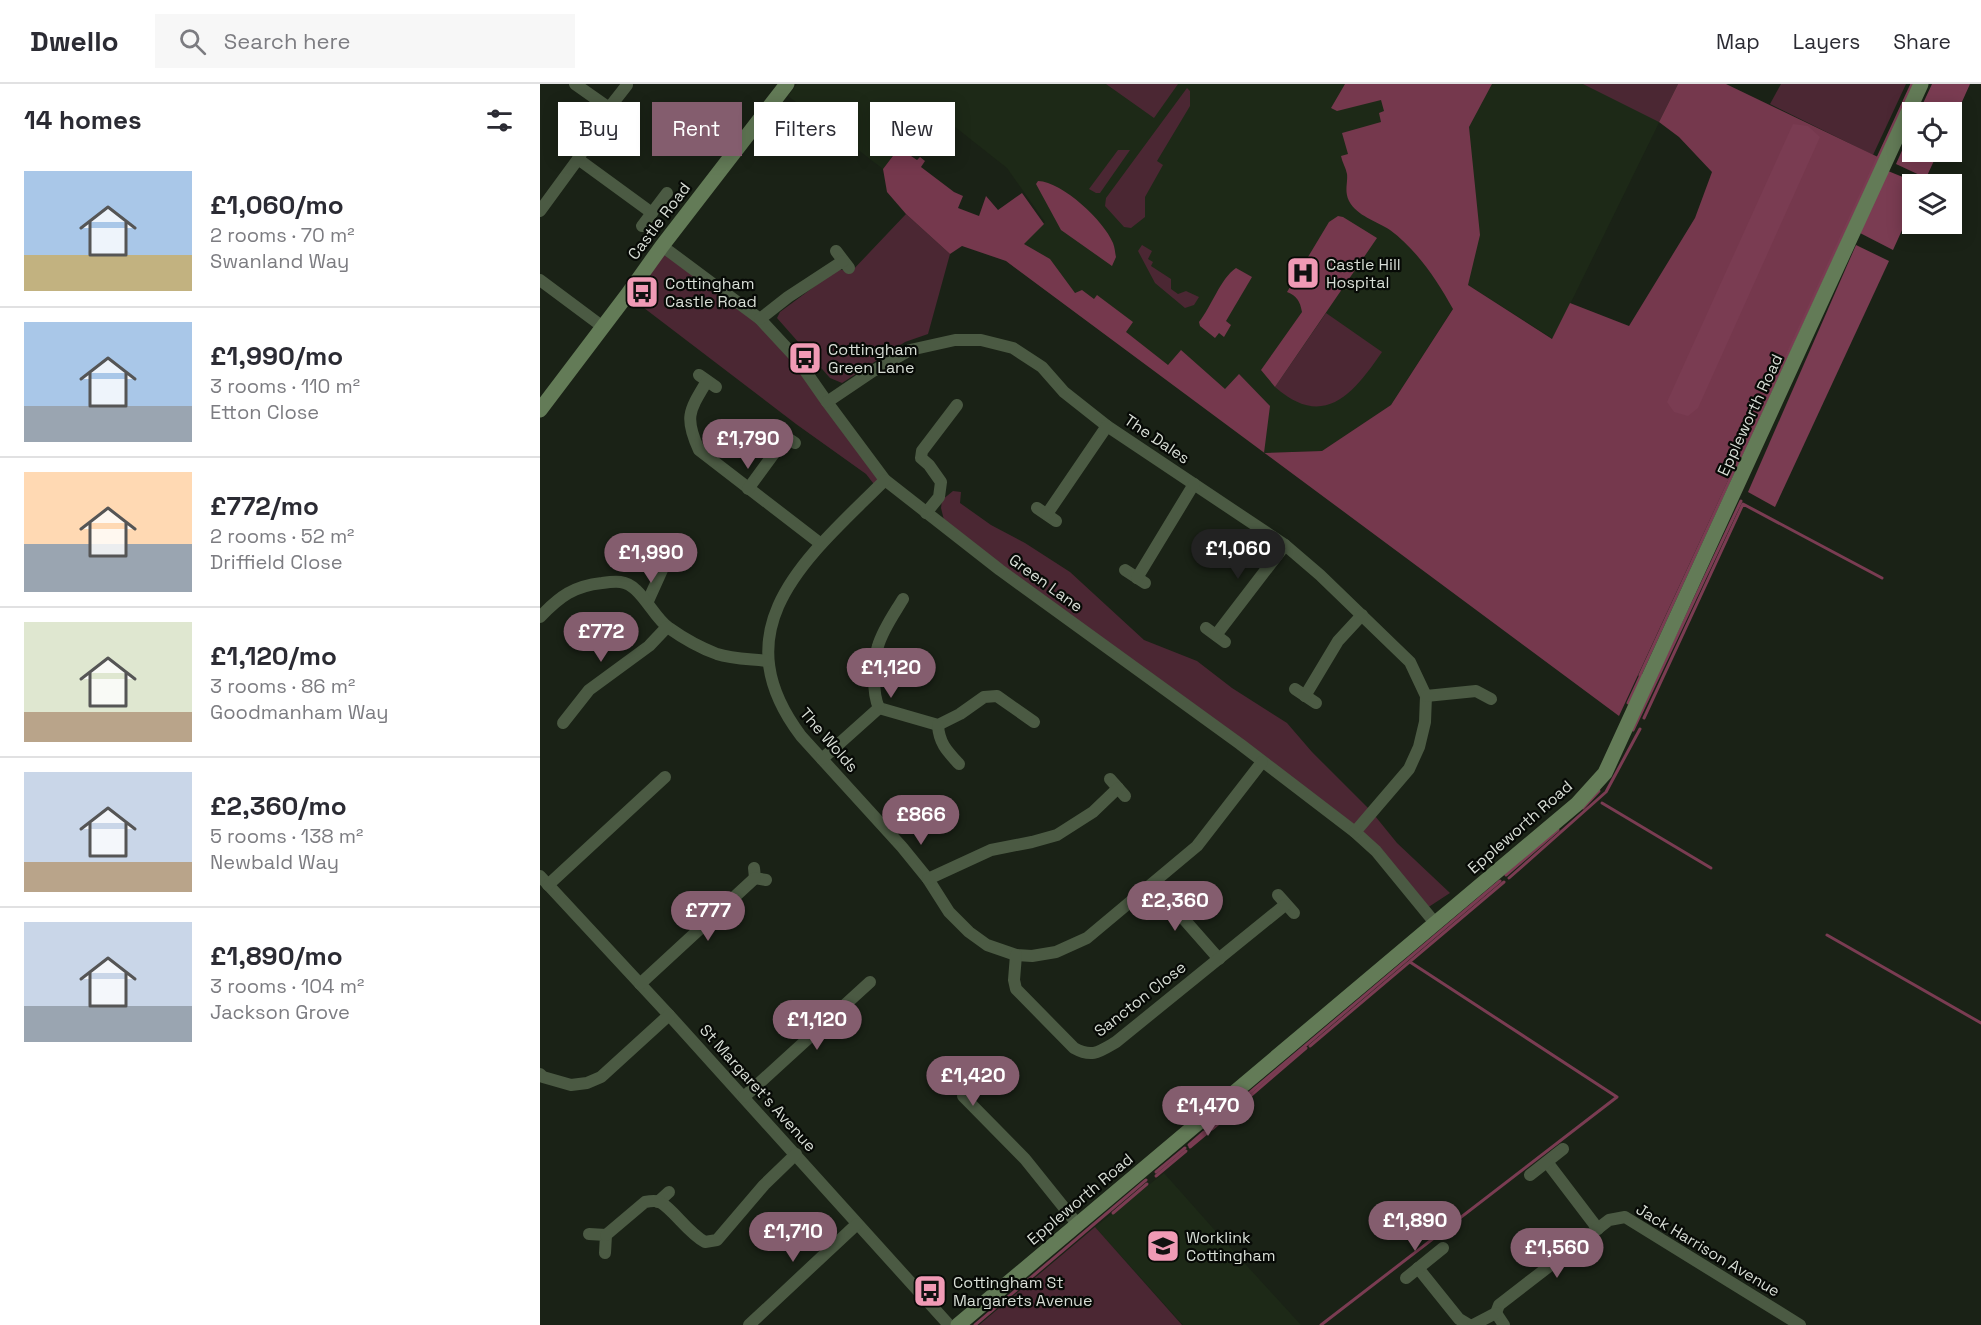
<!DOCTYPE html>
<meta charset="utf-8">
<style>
body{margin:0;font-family:"Space Grotesk",sans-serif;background:#f7f7f7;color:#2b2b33;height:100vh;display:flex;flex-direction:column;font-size:22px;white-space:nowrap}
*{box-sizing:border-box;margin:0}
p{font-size:20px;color:#7c7c81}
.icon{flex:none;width:33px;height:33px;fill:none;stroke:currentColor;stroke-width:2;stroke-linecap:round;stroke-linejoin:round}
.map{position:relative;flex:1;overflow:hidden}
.sheet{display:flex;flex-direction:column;background:#fff;width:540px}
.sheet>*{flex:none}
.banner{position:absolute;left:18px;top:18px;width:570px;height:54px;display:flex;gap:12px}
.tools{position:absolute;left:1362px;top:18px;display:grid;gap:12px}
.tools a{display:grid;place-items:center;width:60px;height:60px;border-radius:0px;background:#fff;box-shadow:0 3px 15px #0003;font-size:30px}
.price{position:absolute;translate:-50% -51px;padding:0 14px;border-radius:21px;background:#845d6e;color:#fff;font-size:20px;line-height:39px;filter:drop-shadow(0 2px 3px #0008)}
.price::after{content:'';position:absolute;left:50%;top:36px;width:18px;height:14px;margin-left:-9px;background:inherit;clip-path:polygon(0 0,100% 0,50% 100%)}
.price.current{background:#222;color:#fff}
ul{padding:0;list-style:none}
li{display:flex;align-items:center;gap:18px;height:150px;padding:0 24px}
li+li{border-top:2px solid #e1e1e2}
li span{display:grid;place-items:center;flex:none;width:168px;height:120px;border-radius:0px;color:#555}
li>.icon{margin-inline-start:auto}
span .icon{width:72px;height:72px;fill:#fffc;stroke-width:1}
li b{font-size:26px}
h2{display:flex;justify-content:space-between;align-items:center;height:72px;padding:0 24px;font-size:26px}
.tag{padding:0 21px;border-radius:0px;background:#fff;box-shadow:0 3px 15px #0003;font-size:21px;line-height:54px}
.tag.current{background:#845d6e;color:#fff}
header{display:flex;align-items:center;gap:36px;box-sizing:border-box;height:84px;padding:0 30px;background:#fff;border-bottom:2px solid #e1e1e2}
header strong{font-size:28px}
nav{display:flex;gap:33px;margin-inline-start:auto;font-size:21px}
.search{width:420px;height:54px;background:#f7f7f7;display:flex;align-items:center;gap:15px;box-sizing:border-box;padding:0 21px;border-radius:0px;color:#7c7c81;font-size:22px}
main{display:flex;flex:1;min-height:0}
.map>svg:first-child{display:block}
</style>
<header>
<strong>Dwello</strong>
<div class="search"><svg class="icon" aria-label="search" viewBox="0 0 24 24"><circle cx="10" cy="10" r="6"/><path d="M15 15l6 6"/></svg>Search here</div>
<nav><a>Map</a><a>Layers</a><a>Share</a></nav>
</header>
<main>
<section class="sheet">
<h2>14 homes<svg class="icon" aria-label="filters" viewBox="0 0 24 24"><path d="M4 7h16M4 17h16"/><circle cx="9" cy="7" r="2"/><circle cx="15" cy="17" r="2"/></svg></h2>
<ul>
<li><span style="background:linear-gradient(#a9c7e8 70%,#c2b280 0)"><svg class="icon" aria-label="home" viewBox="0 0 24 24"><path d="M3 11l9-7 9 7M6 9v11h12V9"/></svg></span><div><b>£1,060/mo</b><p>2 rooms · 70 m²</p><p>Swanland Way</p></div></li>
<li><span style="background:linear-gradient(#a9c7e8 70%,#9aa5b1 0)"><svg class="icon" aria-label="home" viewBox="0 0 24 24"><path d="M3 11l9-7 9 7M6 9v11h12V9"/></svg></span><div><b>£1,990/mo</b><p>3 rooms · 110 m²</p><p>Etton Close</p></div></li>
<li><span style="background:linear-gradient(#ffd9b3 60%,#9aa5b1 0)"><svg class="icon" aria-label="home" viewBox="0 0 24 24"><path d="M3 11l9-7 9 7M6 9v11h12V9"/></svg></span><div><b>£772/mo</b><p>2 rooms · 52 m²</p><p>Driffield Close</p></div></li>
<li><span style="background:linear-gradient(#dfe7d0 75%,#b9a48a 0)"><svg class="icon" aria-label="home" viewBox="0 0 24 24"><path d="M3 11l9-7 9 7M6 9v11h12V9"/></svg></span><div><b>£1,120/mo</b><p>3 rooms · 86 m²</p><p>Goodmanham Way</p></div></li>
<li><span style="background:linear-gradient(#c9d6e8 75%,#b9a48a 0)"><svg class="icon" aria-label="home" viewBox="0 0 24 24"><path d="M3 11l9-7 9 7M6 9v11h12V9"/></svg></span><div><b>£2,360/mo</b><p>5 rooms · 138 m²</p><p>Newbald Way</p></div></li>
<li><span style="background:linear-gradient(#c9d6e8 70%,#9aa5b1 0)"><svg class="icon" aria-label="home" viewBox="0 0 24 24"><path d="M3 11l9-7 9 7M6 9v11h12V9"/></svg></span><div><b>£1,890/mo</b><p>3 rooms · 104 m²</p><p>Jackson Grove</p></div></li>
</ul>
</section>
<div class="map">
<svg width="1441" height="1241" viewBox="0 0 1441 1241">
<rect width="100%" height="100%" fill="#1a2216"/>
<g fill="#1d2917">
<path d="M257,0H1138L1013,255L928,201L851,321L782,367L724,369L466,177L505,138L467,84L391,24L343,85L248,12Z"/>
<path d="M624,1089L687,1160L761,1241H643L555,1143Z"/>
</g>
<g fill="#4b2733">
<path d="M566,0H638L614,34Z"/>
<path d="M1043,0H1138L1119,38Z"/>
<path d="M1241,0H1366L1333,71L1230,20Z"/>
<path d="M647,4L650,7V22L617,77L623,81L605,113V133L591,144L584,143L565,122L566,114Z"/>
<path d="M578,66H590L560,109H556L549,105Z"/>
<path d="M366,130L410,170L388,250L365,258L302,299L290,294L237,234L240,228L298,185L311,188Z"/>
<path d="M602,161L612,167L608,175L613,178L611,182L631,195V205L638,210L646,207L659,213L654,221L645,224L615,199L598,167Z"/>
<path d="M122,162L220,235L345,396L337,404L326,390L256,340L87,211Z"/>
<path d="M786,229L842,268C813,310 784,346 735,303Z"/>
<path d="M413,407L421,408L420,419L451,441L485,459L530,488L604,556L657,577L692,604L747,639L772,668L831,727L857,759L910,809L884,826L836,767L406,444L401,424L402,416Z"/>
<path d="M555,1143L642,1241H439Z"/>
</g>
<g fill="#75384d">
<path d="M805,0H952L929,43L940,151L928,201L1012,255L1030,219L1089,242L1155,134L1172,88L1139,53L1119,38L1138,0H1186L1338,73L1079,632L466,177L422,162L410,170L366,130L347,108L343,85L359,64L377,76L380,73L385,77L381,83L414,108L423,112L418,124L439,132L446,112L458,126L482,109L504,140L484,160L510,175L535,209L542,206L554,215L557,211L593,238L586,248L628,281L641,266L685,305L699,290L730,322L724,369L782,367L851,321L913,225C897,196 877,166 850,146C836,137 817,132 809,117C804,107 808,99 807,90C806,84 802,78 801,72L808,70L802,49L841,38L839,29L844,27L841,16L797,27L791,24Z"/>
<path d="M498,97C523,98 564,137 573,159C575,164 575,169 576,173L572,182L521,146L496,100Z"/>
<path d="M798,132L803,133L837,154L735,303L721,286L762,228C760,217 757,212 747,208L789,138Z"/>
<path d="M696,184L712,193L686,237L691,241L684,253L679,249L675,254L660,242L659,238C672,222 680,195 696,184Z"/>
</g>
<g fill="#7a3c52">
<path d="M1392,0H1430L1412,40V28H1379Z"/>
<path d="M1253,40L1268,42L1280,53L1158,324L1148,332L1134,328L1127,318Z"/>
<path d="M1372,44V68H1398L1386,94L1356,80Z"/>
<path d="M1348,87L1380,100H1372V124L1353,166L1320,149Z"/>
<path d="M1316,161L1349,177L1235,423L1208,408Z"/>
</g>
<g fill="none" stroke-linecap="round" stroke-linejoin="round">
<g stroke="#7a3c52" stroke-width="3">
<path d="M1100,591L1372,0"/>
<path d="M1088,619L1101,591"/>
<path d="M1104,634L1203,420L1342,494"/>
<path d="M1093,646L1201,417"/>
<path d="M1062,719L1171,784"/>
<path d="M1043,724L1059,707"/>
<path d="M966,791L1018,746"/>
<path d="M969,794L1066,708L1100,645"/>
<path d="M1287,851L1441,939"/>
<path d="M770,962L964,798"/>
<path d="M669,1043L960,797"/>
<path d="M672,1045L766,964"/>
<path d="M649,1061L664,1048"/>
<path d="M650,1063L668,1048"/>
<path d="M616,1088L645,1064"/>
<path d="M616,1092L646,1067"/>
<path d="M573,1129L607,1100"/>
<path d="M435,1241L606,1096"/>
<path d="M781,1241L1077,1013L870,878"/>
</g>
<g stroke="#4b5a43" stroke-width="12">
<path d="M35,0L69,24"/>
<path d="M38,75L69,24L87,1"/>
<path d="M0,127L38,75L112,129"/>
<path d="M102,142L127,109"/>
<path d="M122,162L220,235L257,275L287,318L345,396L460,486L700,660L815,748L836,767L895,839"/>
<path d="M296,167L309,184"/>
<path d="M0,196L63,243"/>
<path d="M220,235L248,213L303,177"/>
<path d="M159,291L176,303"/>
<path d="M167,297C149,327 144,333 159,366L281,460"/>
<path d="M287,318L333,287L370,266L415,256H441L473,264L502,283L524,308L567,342L745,461L780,491L870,578L886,612L885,638L879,663L869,685L815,748"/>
<path d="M237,347L255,359"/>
<path d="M345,396C270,471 178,542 261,652L362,763L388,795L409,828L429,848L447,861L476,871L492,872L516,868L547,854L657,762L722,678"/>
<path d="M208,405L246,353"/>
<path d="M497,424L516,437"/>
<path d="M386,429L399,413L401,398L389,381L381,374L382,367L417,321"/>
<path d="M507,430L567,342"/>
<path d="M125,460L138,472"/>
<path d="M585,486L605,499"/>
<path d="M597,494L654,400"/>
<path d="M108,517L131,466"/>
<path d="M0,533C20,512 34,502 62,499C76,497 86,496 96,506C108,517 117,536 129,544C143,554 161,564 177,570C192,575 211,575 227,577"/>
<path d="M666,544L685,558"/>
<path d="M676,551L745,461"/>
<path d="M755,605L776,619"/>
<path d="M765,612L798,557L822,531"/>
<path d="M886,612L936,607L951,615"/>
<path d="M339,624L398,641L420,630L444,613L457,612L494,638"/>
<path d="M23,639L49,606L109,562L127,543"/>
<path d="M398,641C399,659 407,667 419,680"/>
<path d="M282,675L339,624C332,609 333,577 338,562C343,545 354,530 363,515"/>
<path d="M570,695L585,712"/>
<path d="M214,784L215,794L226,796"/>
<path d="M0,792L129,931L409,1241"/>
<path d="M388,795L451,766L492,758L517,751L553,728L578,704"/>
<path d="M613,800L679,875"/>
<path d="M8,801L125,693"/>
<path d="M738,811L754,829"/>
<path d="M476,871L474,896L476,905L534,964C552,974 559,968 576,958L745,821"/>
<path d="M100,900L215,794"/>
<path d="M0,990L3,993L31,1001L47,999L61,993L129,931"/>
<path d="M423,1012L485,1075L538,1141"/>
<path d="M204,1013L330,898"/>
<path d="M1007,1078L1058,1145"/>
<path d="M990,1091L1023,1065"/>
<path d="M118,1118L129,1108"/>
<path d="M49,1150L66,1151L65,1169"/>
<path d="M66,1151L105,1118C110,1117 115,1116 120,1118C135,1127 147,1148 165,1158L177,1156L224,1101L256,1070"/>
<path d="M878,1184L919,1235L929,1241"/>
<path d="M866,1194L903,1164"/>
<path d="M956,1229L959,1221L1069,1136L1085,1133L1260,1241"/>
<path d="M956,1229L964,1241"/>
<path d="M209,1241L317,1140"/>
<path d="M933,1241L956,1229"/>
</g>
<g stroke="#637b57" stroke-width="15">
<path d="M0,326L87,211L122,162L247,0"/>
<path d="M418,1241L1037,720L1065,689L1381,0"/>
</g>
</g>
<defs>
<symbol id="hospital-square" viewBox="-11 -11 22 22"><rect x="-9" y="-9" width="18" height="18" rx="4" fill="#f09ab5" stroke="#070a06"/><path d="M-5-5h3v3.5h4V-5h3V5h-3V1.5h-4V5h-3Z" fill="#111"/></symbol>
<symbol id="bus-square" viewBox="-11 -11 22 22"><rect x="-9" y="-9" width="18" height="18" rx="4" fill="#f09ab5" stroke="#070a06"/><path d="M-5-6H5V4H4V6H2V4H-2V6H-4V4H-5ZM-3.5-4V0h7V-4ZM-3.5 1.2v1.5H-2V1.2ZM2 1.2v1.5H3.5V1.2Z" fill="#111"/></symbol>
<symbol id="university-square" viewBox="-11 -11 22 22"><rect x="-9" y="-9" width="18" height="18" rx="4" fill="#f09ab5" stroke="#070a06"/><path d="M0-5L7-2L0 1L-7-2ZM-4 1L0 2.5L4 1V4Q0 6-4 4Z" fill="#111"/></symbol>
</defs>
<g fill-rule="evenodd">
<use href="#hospital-square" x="744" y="170" width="38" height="38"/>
<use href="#bus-square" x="83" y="189" width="38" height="38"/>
<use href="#bus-square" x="246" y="255" width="38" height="38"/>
<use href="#university-square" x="604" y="1143" width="38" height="38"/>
<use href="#bus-square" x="371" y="1188" width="38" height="38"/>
</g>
<g text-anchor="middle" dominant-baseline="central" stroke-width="4.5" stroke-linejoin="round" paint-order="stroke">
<g font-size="16" fill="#d7ddd5" stroke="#070a06">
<text transform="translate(119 137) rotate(-53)">Castle Road</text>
<text transform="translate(1210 331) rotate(-65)">Eppleworth Road</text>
<text transform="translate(617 355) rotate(34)">The Dales</text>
<text transform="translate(506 499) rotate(36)">Green Lane</text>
<text transform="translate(289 656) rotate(49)">The Wolds</text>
<text transform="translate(980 743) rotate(-41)">Eppleworth Road</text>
<text transform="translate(600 915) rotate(-38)">Sancton Close</text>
<text transform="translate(218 1004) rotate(48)">St Margaret's Avenue</text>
<text transform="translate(540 1115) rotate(-40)">Eppleworth Road</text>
<text transform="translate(1168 1166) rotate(31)">Jack Harrison Avenue</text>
</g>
<g font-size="16" fill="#d7ddd5" stroke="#070a06" text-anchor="start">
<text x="786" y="180">Castle Hill<tspan x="786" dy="18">Hospital</tspan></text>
<text x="125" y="199">Cottingham<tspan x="125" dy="18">Castle Road</tspan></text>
<text x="288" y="265">Cottingham<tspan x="288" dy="18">Green Lane</tspan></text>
<text x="646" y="1153">Worklink<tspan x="646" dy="18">Cottingham</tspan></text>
<text x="413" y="1198">Cottingham St<tspan x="413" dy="18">Margarets Avenue</tspan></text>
</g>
</g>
</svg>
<div class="tools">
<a><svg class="icon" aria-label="locate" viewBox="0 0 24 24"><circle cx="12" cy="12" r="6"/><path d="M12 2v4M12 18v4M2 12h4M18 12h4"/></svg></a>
<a><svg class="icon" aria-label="layers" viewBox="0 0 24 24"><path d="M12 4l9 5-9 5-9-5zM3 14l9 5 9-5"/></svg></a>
</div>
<b class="price" style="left:208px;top:386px">£1,790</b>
<b class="price current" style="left:698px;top:496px">£1,060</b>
<b class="price" style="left:111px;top:500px">£1,990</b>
<b class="price" style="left:61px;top:579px">£772</b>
<b class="price" style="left:351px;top:615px">£1,120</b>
<b class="price" style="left:381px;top:762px">£866</b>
<b class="price" style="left:635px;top:848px">£2,360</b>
<b class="price" style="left:168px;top:858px">£777</b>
<b class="price" style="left:277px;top:967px">£1,120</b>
<b class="price" style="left:433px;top:1023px">£1,420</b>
<b class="price" style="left:668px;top:1053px">£1,470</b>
<b class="price" style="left:875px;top:1168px">£1,890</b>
<b class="price" style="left:253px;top:1179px">£1,710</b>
<b class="price" style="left:1017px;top:1195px">£1,560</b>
<div class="banner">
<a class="tag">Buy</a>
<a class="tag current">Rent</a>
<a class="tag">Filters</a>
<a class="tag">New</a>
</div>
</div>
</main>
